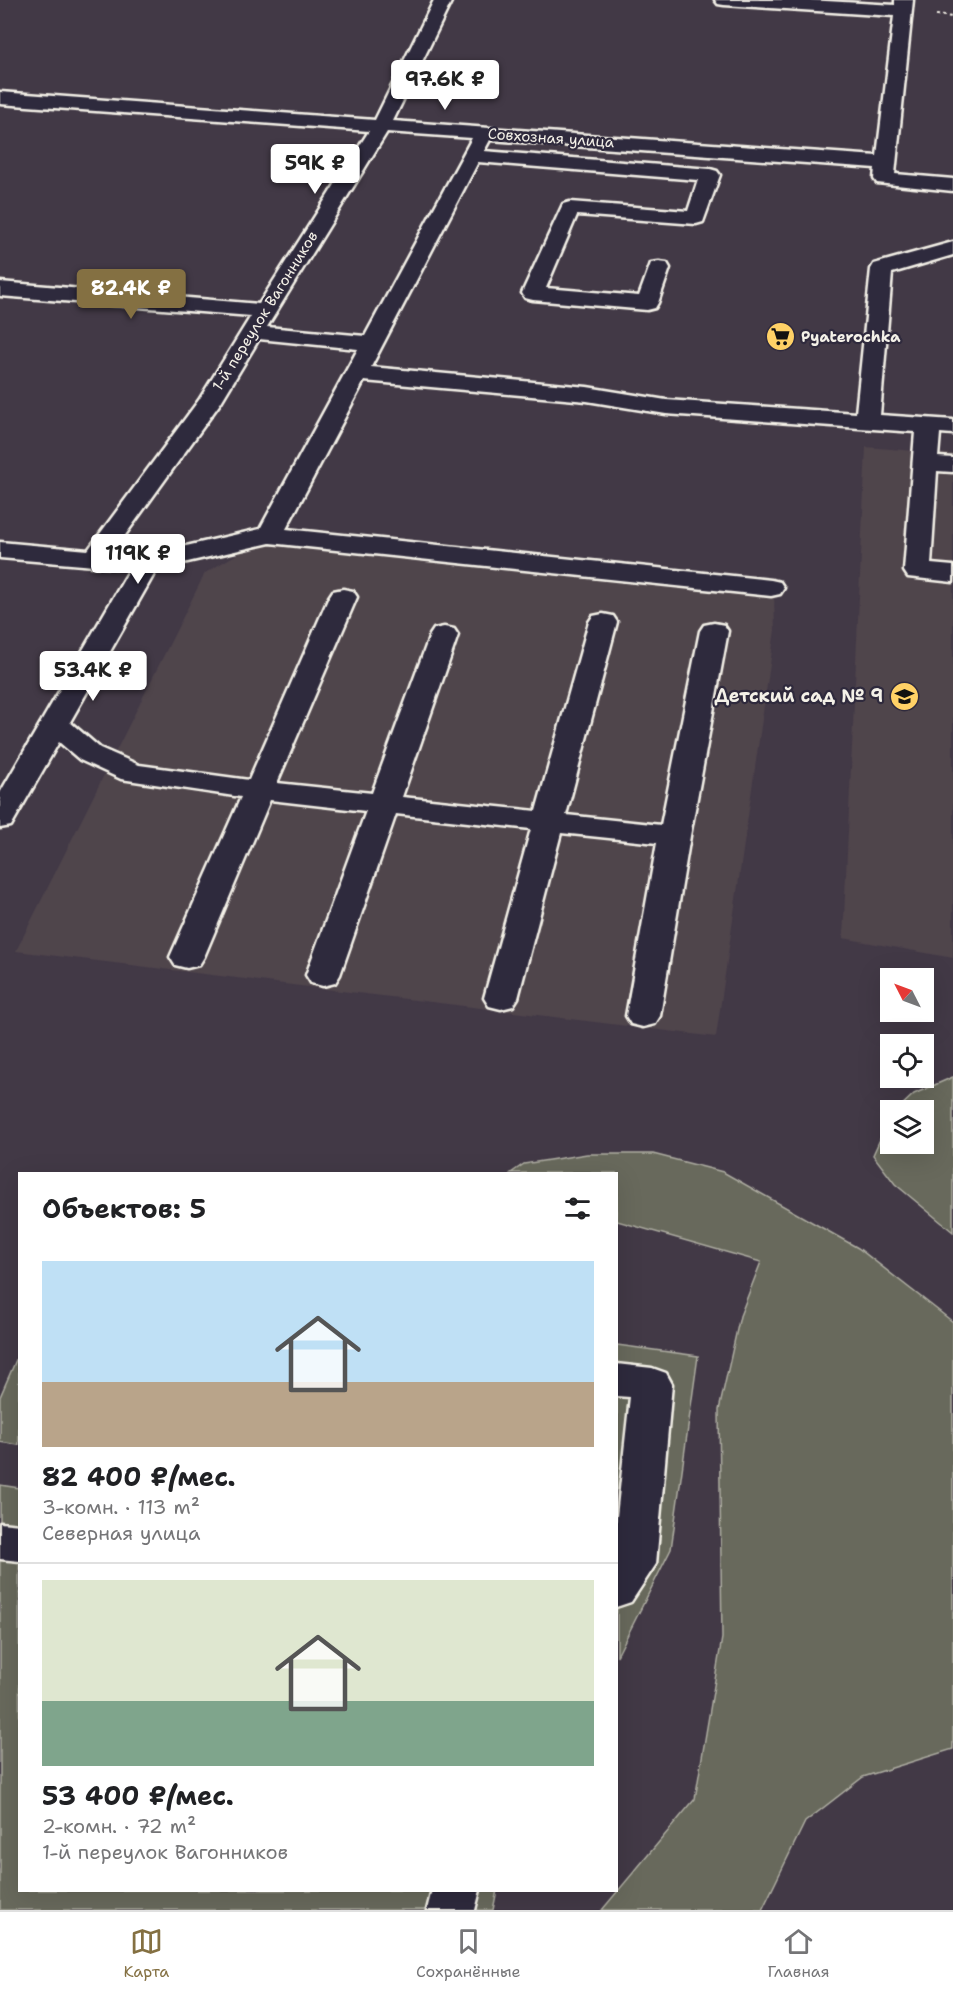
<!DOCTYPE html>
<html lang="ru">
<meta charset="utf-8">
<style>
body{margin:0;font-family:"Shantell Sans",sans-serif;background:#f6f6f6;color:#202124;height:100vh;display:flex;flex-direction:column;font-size:22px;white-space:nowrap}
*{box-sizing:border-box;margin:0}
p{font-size:20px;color:#757577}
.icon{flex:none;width:33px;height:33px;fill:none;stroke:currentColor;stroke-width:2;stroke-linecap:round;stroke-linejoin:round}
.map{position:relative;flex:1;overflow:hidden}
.sheet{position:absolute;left:18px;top:1172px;width:600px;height:720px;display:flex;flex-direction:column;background:#fff;border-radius:0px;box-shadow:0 6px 24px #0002}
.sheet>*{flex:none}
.needle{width:39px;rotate:312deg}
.fabs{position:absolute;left:880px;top:968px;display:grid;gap:12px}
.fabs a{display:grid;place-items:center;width:54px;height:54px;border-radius:0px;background:#fff;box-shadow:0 6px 24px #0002;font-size:30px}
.price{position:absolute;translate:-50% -51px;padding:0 14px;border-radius:6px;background:#fff;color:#222;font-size:20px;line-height:39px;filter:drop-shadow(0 2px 3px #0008)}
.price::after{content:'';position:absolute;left:50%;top:36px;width:18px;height:14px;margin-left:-9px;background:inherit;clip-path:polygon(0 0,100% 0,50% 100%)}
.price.active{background:#847042;color:#fff}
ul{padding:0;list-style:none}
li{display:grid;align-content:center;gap:12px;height:318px;padding:0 24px}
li+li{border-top:2px solid #e0e0e0}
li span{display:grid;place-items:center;height:186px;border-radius:0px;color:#555}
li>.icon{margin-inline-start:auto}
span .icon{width:108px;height:108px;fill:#fffc;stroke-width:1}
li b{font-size:26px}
h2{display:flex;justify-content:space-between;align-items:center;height:72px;padding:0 24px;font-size:26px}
.menu{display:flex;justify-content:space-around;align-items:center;height:84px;border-top:2px solid #e0e0e0;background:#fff;font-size:16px;color:#757577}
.menu a{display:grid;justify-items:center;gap:3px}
.menu .active{color:#847042}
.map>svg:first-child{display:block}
</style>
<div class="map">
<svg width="953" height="1910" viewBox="0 0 953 1910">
<rect width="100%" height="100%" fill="#423946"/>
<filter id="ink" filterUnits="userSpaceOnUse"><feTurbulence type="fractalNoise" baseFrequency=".0167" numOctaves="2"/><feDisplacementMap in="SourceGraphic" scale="12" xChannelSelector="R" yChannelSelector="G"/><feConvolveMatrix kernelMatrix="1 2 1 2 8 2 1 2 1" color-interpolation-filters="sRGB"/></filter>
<g filter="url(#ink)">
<g fill="#4f444c">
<path d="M866,447L953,454V958L843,938Z"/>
<path d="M259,541L774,594L775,630L716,1037L16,951L205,573Z"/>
</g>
<g fill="#67695b" stroke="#aeada2" stroke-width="1.5">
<path d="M953,1077V1232L895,1184L873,1155L891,1115V1143H924V1110H897L914,1094Z"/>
<path d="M587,1154H653L723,1172L858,1248L953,1322V1749L863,1777L805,1822L762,1910H602L695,1799L722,1638L719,1410L740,1316L761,1262L617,1221L616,1173H511L524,1164Z"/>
<path d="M617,1345L698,1356L671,1549L617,1656Z"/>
<path d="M19,1353V1445L0,1442V1397Z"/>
<path d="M0,1485L19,1488L20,1890H497L493,1910H0Z"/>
</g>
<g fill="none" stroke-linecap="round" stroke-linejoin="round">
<defs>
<g id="minor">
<path d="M434,0H452L393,121L877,156L894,16L724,5L718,4L715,0H808L895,5V0H913L895,174L953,179V191L877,183L874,179L875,168L490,140L484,151L710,169L717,171L720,175L703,222L696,224L577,215L546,288L639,296L651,263L659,262L667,263L670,268L658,303L655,308L647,310L533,300L525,298L522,293L563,204L570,202L688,211L698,180L478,162L371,367L587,387L666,400L856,413L871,269L874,264L953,242V255L892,273L880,415L953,420V434L940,433L938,457L953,458V472L937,471L931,564L953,566V582L908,577L904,571L915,432L666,414L587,401L364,381L286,529L771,580L780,582L784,588L780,594L771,596L270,543L157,569L70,722L100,748L139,765L249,780L329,597L333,591L343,589L353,591L357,597L277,783L372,793L430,635L434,629L444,627L454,629L458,635L402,797L536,811L589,622L593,616L603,614L613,616L617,622L566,815L661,825L700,631L704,625L714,623L724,625L728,631L690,836L660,1016L655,1024L643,1027L631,1024L626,1016L657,843L561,833L518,998L513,1006L501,1009L489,1006L484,998L531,829L396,814L340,975L335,983L323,986L311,983L306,975L366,811L270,800L204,957L199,965L187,968L175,965L170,957L241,797L121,779L80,760L59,742L11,826L0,828V793L130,569L0,558V542L88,550L199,400L251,316L0,296V282L259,304L369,131L0,104V92L375,120ZM387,132L472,138L365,336L267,327ZM259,339L358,349L260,529L147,555L113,552L221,402Z"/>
<path d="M616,1364L652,1368L666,1373L672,1384L656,1564L631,1602L616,1607V1526L630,1397L616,1396Z"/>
<path d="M0,1523L20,1525V1561L0,1559Z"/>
<path d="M432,1890H480L475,1910H427Z"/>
</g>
</defs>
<use href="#minor" stroke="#f4f1e8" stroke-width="5"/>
<path stroke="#f4f1e8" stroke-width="2" stroke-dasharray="3 3" stroke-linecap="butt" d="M936,15L953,17"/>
<use href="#minor" fill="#2f2a3d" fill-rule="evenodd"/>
</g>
</g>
<defs>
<symbol id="supermarket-disc" viewBox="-11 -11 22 22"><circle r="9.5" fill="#ffd166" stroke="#2f2a3d"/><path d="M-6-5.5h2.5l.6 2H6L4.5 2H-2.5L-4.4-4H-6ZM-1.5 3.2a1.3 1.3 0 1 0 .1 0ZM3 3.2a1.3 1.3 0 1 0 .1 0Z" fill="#111"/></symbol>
<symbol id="school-disc" viewBox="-11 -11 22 22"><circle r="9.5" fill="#ffd166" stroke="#2f2a3d"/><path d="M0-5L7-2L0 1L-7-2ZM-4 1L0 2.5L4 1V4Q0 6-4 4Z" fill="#111"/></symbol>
</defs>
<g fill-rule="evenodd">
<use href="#supermarket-disc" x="764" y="320" width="33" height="33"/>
<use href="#school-disc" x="888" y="680" width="33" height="33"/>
</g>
<g text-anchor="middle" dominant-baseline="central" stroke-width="4.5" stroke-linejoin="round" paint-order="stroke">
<g font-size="15" fill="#f4f1e8" stroke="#2f2a3d">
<text transform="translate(551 138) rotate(4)">Совхозная улица</text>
<text transform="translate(265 311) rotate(-58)">1-й переулок Вагонников</text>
</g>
<g font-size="15" font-weight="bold" fill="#f4f1e8" stroke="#2f2a3d" text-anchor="start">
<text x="801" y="337">Pyaterochka</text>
</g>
<g font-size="18" font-weight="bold" fill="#f4f1e8" stroke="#2f2a3d" text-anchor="end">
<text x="883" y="696">Детский сад № 9</text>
</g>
</g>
</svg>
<div class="fabs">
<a><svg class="needle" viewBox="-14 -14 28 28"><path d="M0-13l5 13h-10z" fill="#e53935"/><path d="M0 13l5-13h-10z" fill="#757577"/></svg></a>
<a><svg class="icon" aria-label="locate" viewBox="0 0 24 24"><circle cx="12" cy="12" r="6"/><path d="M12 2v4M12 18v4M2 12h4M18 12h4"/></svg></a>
<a><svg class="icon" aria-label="layers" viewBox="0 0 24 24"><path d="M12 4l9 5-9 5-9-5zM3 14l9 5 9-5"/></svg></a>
</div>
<b class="price" style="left:445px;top:111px">97.6K ₽</b>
<b class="price" style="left:315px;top:195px">59K ₽</b>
<b class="price active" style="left:131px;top:320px">82.4K ₽</b>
<b class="price" style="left:138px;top:585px">119K ₽</b>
<b class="price" style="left:93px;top:702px">53.4K ₽</b>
<section class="sheet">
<h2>Объектов: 5<svg class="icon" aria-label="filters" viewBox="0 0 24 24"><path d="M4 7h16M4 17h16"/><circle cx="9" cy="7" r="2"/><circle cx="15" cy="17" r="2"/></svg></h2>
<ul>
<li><span style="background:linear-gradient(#bfe0f5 65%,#b9a48a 0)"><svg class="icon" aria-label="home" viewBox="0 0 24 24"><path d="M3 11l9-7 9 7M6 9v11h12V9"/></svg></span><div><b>82 400 ₽/мес.</b><p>3-комн. · 113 m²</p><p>Северная улица</p></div></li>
<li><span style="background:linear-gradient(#dfe7d0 65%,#7fa58c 0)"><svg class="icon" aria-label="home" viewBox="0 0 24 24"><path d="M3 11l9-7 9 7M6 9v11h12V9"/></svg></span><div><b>53 400 ₽/мес.</b><p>2-комн. · 72 m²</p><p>1-й переулок Вагонников</p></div></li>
</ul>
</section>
</div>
<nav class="menu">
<a class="active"><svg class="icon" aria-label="map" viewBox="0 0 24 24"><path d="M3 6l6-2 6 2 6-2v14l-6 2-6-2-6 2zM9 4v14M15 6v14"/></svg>Карта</a>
<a><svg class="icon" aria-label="saved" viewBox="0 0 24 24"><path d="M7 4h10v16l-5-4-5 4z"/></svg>Сохранённые</a>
<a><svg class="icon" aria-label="home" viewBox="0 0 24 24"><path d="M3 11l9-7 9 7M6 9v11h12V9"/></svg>Главная</a>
</nav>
